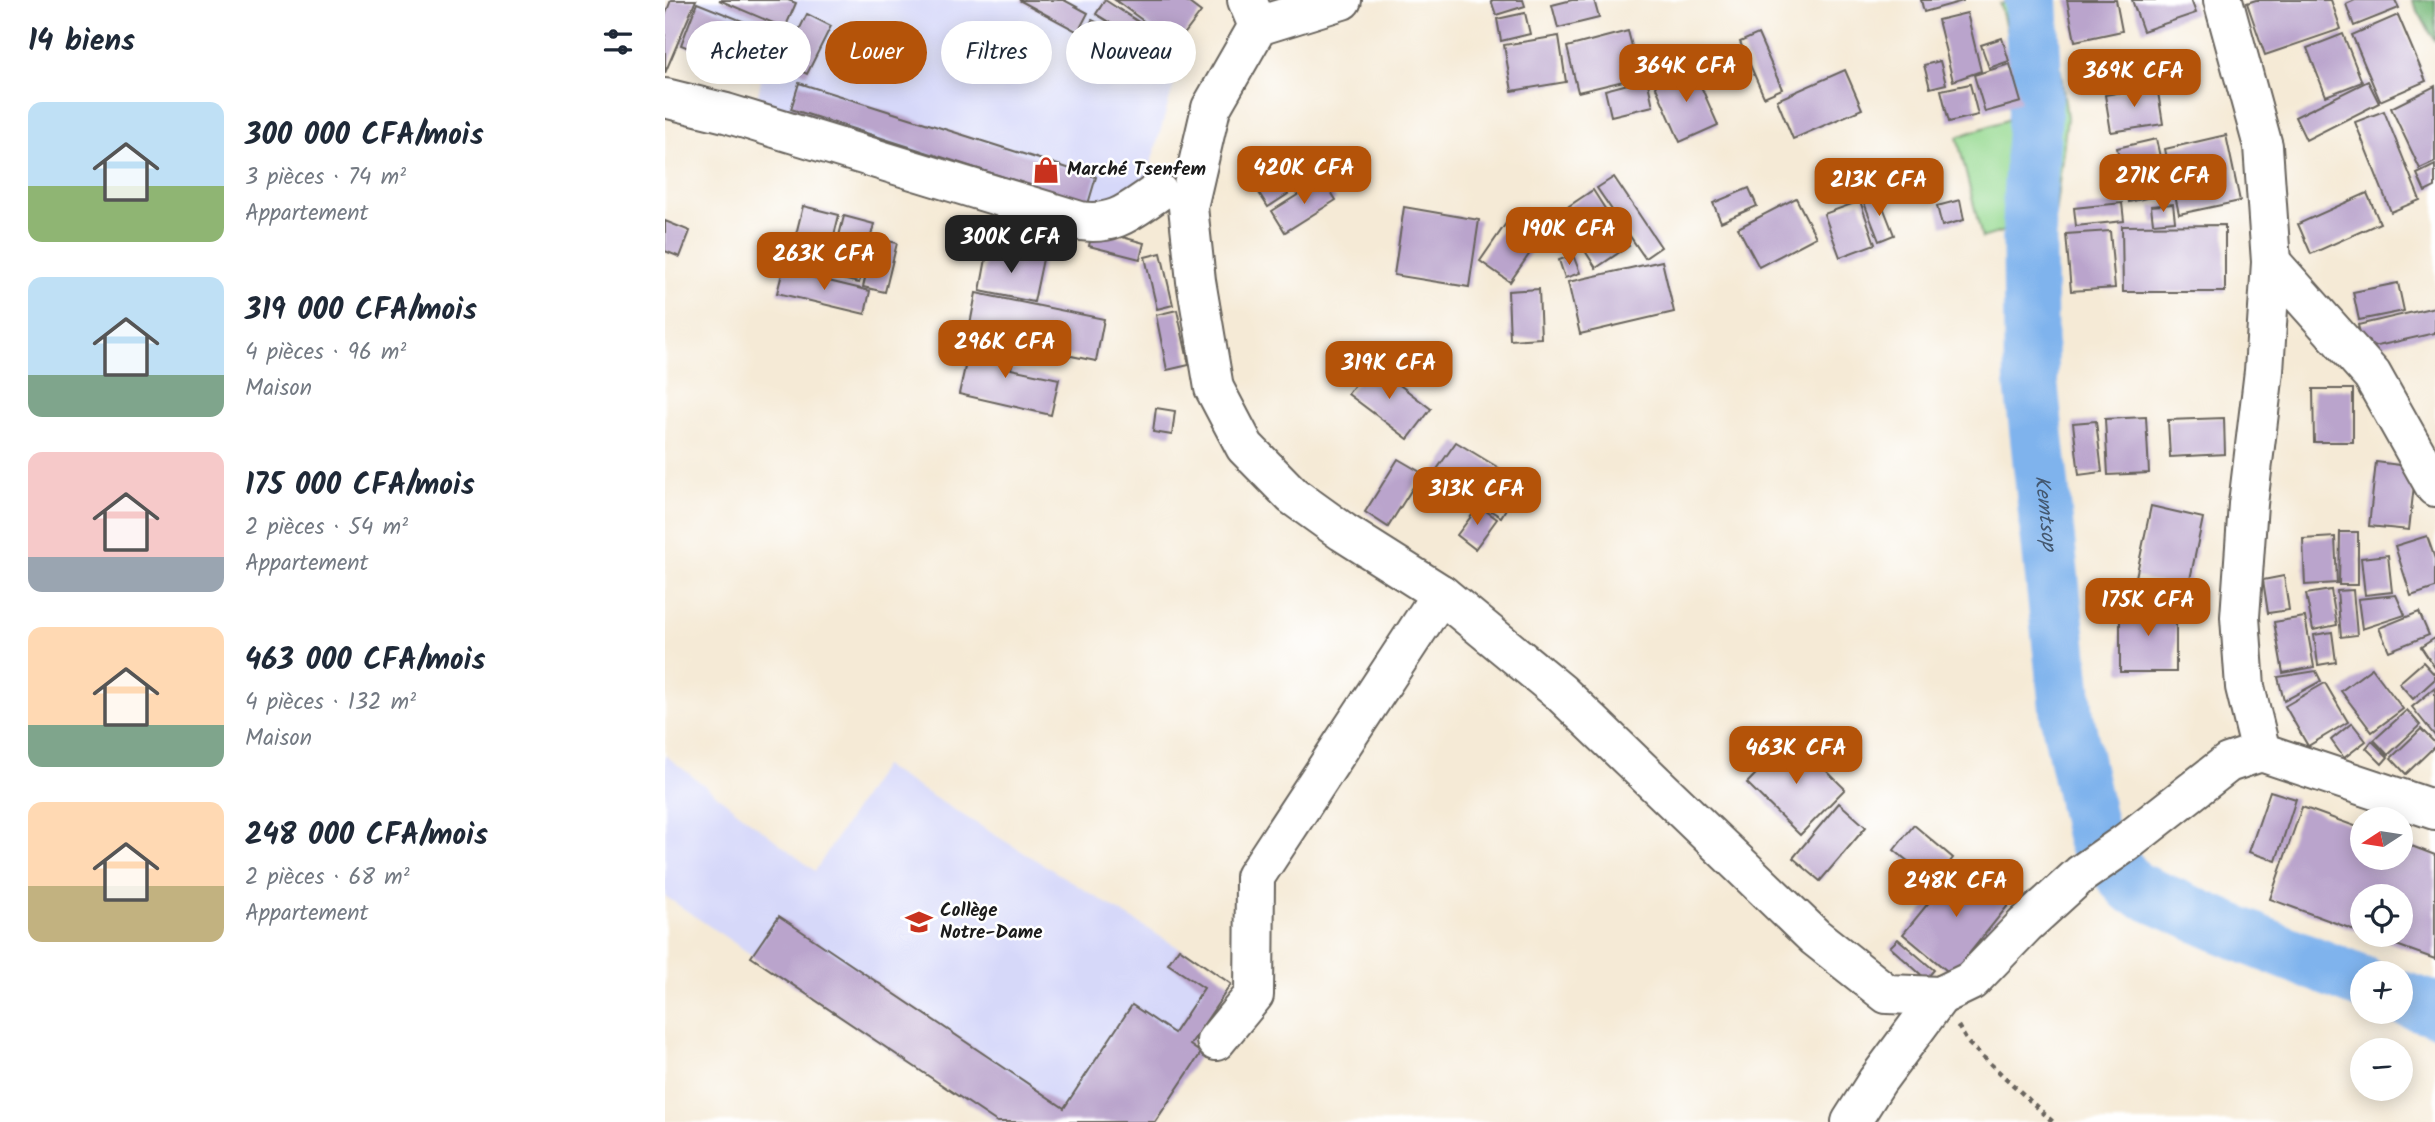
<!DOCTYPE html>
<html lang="fr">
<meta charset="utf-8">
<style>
body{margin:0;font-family:Kalam,sans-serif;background:#f6f6f7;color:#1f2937;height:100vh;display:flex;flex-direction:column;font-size:26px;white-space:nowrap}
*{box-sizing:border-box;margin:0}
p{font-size:23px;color:#747a83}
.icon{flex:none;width:38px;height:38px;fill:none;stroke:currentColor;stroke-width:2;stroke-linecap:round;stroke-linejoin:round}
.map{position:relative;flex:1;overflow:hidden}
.drawer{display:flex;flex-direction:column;background:#fff;width:665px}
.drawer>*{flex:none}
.banner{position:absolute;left:21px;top:21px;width:665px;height:63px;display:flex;gap:14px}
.needle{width:46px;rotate:258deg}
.fabs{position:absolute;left:1685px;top:807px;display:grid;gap:14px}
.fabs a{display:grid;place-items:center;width:63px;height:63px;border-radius:50%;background:#fff;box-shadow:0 4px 18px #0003;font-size:35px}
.price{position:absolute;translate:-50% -60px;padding:0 16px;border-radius:14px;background:#b45309;color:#fff;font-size:23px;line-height:46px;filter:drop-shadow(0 2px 4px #0008)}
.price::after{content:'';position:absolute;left:50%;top:42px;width:21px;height:16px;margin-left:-10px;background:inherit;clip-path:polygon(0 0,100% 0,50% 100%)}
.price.selected{background:#222;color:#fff}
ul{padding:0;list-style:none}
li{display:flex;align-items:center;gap:21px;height:175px;padding:0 28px}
li span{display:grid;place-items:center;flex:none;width:196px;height:140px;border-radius:14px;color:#555}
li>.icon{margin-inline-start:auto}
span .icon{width:84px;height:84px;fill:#fffc;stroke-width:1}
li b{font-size:30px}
h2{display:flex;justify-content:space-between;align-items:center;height:84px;padding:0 28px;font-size:30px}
.tag{padding:0 24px;border-radius:32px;background:#fff;box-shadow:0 4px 18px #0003;font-size:24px;line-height:63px}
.tag.selected{background:#b45309;color:#fff}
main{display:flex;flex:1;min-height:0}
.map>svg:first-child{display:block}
</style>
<main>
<section class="drawer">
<h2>14 biens<svg class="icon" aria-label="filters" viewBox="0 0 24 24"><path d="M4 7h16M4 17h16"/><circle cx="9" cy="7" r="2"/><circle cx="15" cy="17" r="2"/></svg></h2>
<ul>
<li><span style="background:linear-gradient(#bfe0f5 60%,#8fb573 0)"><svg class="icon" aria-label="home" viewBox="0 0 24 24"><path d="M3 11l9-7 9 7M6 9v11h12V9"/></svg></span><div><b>300 000 CFA/mois</b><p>3 pièces · 74 m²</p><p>Appartement</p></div></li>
<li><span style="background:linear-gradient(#bfe0f5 70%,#7fa58c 0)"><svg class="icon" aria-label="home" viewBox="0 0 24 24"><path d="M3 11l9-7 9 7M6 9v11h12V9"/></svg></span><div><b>319 000 CFA/mois</b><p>4 pièces · 96 m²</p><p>Maison</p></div></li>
<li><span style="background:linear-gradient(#f6c9c9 75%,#9aa5b1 0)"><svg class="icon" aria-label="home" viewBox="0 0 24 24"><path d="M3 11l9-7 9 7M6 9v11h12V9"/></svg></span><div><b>175 000 CFA/mois</b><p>2 pièces · 54 m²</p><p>Appartement</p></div></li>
<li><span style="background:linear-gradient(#ffd9b3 70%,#7fa58c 0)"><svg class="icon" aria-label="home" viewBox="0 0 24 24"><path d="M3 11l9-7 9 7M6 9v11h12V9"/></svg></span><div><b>463 000 CFA/mois</b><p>4 pièces · 132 m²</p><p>Maison</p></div></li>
<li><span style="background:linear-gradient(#ffd9b3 60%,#c2b280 0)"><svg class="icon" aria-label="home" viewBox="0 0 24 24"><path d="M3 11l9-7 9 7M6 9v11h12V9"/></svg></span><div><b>248 000 CFA/mois</b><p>2 pièces · 68 m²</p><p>Appartement</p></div></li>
</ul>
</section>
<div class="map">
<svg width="1770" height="1122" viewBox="0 0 1770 1122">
<rect width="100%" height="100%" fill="#fff"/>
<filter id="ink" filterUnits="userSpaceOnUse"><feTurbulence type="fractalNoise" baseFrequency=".0143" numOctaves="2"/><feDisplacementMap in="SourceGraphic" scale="14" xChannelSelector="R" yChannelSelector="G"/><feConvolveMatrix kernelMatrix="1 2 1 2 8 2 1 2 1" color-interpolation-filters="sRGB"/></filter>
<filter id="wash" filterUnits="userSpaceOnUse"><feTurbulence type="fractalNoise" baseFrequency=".00686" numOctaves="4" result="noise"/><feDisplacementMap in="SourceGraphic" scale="28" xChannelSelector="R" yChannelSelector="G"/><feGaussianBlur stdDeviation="1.57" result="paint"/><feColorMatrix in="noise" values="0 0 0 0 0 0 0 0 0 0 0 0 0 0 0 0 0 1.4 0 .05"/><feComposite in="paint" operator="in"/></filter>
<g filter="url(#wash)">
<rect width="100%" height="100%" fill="#f5ead6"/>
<g fill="#d6d8f9">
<path d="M20,0H439L520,46L467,229L90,110L104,39Z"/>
<path d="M0,755L150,871L218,766L514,948L566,984L525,1045L490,1122H332L0,896Z"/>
</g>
<path fill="#97da92" stroke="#5a7b57" stroke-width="2" d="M1355,0H1387L1402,118L1390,215L1317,238L1292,137L1362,113L1335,4Z"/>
<path fill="#79ba7c" stroke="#4a6b4c" stroke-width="2" d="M1747,0H1770V42Z"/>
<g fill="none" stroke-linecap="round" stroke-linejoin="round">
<g stroke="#7fb3ed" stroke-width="54">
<path id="s1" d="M1366,0L1371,96L1364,207L1366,382L1402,717L1428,839L1467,887L1589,940L1698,983"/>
<path d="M1736,998L1770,1009"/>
</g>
</g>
<g id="blocks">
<g fill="#baa4cc">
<path d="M6,0H31L0,73V16Z"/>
<path d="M54,0H123L131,3L120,28Z"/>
<path d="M354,0H399L423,13L413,32Z"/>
<path d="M440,0L486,30L478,43L431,14Z"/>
<path d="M450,0H520L536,12L511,45Z"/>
<path d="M826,0H858L860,6L831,15Z"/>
<path d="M907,0H929L934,18L893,28L887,5Z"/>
<path d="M1256,0H1298V1L1259,12Z"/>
<path d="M1402,0H1451L1457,31L1410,41Z"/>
<path d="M1467,0H1526L1531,13L1478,31Z"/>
<path d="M1591,0H1666L1676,29L1600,55L1582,3Z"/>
<path d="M1690,0H1730L1734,8L1689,26L1681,4Z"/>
<path d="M32,3L85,24L69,66L16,45Z"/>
<path d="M860,13L865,34L836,41L832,19Z"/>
<path d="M1302,13L1316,71L1288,81L1273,20Z"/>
<path d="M142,14L166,26L142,74L118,62Z"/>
<path d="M1733,15L1761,81L1715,101L1687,35Z"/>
<path d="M427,20L479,46L513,54L500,69L474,63L420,35Z"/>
<path d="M963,31L975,77L913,92L902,47Z"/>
<path d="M1093,34L1117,89L1099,97L1075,42Z"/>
<path d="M1678,34L1697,82L1661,96L1642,48Z"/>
<path d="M894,36L901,82L847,91L839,45Z"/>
<path d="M1337,38L1344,61L1324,68L1316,45Z"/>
<path d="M1275,61L1281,84L1265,88L1259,65Z"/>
<path d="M1345,64L1356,102L1320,112L1309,75Z"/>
<path d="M1027,66L1053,125L1015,142L989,83Z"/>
<path d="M1180,70L1197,109L1128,139L1112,100Z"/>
<path d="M982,79L988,106L946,116L940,90Z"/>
<path d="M1703,81L1714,103L1641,140L1630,117Z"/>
<path d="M134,83L431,177L423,204L126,109Z"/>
<path d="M1305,84L1313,115L1284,122L1276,90Z"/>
<path d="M1492,86L1498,124L1446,132L1440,95Z"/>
<path d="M1770,86V162L1755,169L1726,108Z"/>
<path d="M1719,111L1755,200L1726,212L1690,122Z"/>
<path d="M1561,135L1575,201L1514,214L1500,149Z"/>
<path d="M1491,139L1503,193L1464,202L1452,148Z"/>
<path d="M605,164L623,194L603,207L584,177Z"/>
<path d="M1770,165V187L1760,192L1752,174Z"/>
<path d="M949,177L996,247L980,258L932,188Z"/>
<path d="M658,179L671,200L620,232L607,211Z"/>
<path d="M1084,188L1092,206L1056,222L1048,203Z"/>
<path d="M928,190L964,246L931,268L895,212Z"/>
<path d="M1702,193L1715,223L1646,254L1633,224Z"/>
<path d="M1213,194L1229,235L1214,241L1198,200Z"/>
<path d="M1131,198L1151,237L1094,267L1073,228Z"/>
<path d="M1295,200L1299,220L1277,226L1272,206Z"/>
<path d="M1195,201L1210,244L1175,257L1159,214Z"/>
<path d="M1457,203L1459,221L1411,226L1409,208Z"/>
<path d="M1508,204L1510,221L1488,223L1486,206Z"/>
<path d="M138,206L174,215L159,276L123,267Z"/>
<path d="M739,207L814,220L804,287L729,275Z"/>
<path d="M179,216L209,224L194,283L164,276Z"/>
<path d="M0,221L25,231L15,257L0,251Z"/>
<path d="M842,222L872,243L845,282L815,261Z"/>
<path d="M324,223L376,235L371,256L320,244Z"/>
<path d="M1560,225V292H1458L1457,226Z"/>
<path d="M428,229L479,243L475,259L424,246Z"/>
<path d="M1445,231L1450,288L1406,291L1401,234Z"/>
<path d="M210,238L232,243L220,292L198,287Z"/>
<path d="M323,248L378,259L369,302L315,291Z"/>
<path d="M496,253L508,305L492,309L480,257Z"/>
<path d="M908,255L915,273L900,278L894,260Z"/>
<path d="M997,261L1009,312L915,334L903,282Z"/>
<path d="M118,270L205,291L200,314L112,293Z"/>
<path d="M1733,283L1739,311L1694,320L1688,292Z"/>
<path d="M874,289L876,338L845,340L843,291Z"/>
<path d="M311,293L439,319L431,361L303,335Z"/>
<path d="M1770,307V333L1699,349L1693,325Z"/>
<path d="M512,310L524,365L502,370L491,315Z"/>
<path d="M306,340L350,350L346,369L394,379L386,415L294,394Z"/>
<path d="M706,363L766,409L743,439L683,394Z"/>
<path d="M1648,389H1688V442H1649Z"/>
<path d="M491,408L510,411L507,435L488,432Z"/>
<path d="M1481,417L1484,473L1443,475L1440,419Z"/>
<path d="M1559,418L1560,454L1505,457L1503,420Z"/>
<path d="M1431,421L1437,472L1414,475L1408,423Z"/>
<path d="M791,442L857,482L836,517L768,475Z"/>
<path d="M733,459L757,473L723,527L700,512Z"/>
<path d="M1711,462L1751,467L1744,530L1704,526Z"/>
<path d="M814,506L832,519L810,549L792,535Z"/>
<path d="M1486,506L1538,518L1523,589L1471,577Z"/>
<path d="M1675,532H1693V585H1674Z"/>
<path d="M1762,536L1770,559V588L1746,596L1730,546Z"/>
<path d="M1670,537L1672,583L1640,585L1638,539Z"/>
<path d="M1723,555L1727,592L1700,595L1696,558Z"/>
<path d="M1619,576L1624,610L1603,613L1598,580Z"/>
<path d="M1666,590L1672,625L1648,630L1641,594Z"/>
<path d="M1688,590L1692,635L1676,637L1672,591Z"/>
<path d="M1731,595L1740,615L1697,629L1693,599Z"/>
<rect x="1455" y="604" width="56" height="68"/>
<path d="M1754,612L1764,635L1724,651L1714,628Z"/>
<path d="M1640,617L1649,667L1618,673L1609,622Z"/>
<path d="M1667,632L1671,662L1653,665L1649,635Z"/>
<path d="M1770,638V668L1756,647Z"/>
<path d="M1758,662L1770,675V679L1748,699L1734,683Z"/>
<path d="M1707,668L1738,709L1707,732L1676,691Z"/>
<path d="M1651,671L1656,681L1619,701L1613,677Z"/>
<path d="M1660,683L1683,722L1643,746L1620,706Z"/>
<path d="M1770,688V736L1747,707Z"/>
<path d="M1742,710L1755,725L1723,755L1709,740Z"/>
<path d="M1687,723L1701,741L1679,758L1666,740Z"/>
<path d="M1756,729L1770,743V746L1741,774L1726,758Z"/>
<path d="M1127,737L1180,789L1135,835L1082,783Z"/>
<path d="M1707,741L1723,757L1717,764L1701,748Z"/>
<path d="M1605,791L1631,799L1611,861L1584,852Z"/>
<path d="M1174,803L1201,827L1155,881L1128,858Z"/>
<path d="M1637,807L1698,829V858H1736V842L1770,855V959L1704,935L1736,934V896H1698V933L1605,899Z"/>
<path d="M1249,825L1288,858L1269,882L1229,850Z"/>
<path d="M1296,863L1345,903L1287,975L1238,934Z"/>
<path d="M114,916L399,1108L467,1005L509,1033L539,988L503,964L514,948L566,984L525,1045L536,1053L490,1122H332L86,957Z"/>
<path d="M1233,939L1269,970L1261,979L1225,947Z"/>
</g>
</g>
</g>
<g filter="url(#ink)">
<use href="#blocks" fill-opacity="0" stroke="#68645d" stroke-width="2"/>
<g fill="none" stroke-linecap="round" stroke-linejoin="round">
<defs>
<g id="minor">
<path d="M582,0L593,26L546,108L523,207L531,281L549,388L580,447L628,496L678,532L776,594L895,692L1150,937L1222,994L1275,996L1306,981L1360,925L1416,874L1462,842L1563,763L1596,752L1770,810"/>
<path d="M1558,0L1598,146L1606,262L1599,371L1583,504L1575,617L1580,687L1596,752"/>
<path d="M593,26L677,0"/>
<path d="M0,98L61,113L415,221C450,226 465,211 493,192"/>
<path d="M1606,262L1707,375L1770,487"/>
<path d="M551,1041L589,995L590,877L776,594"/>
<path d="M1186,1122L1212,1081L1275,996"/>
</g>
</defs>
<use href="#minor" stroke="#68645d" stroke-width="42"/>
<path stroke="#68645d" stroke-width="4.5" stroke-dasharray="5 5" stroke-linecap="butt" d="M1293,1026L1303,1043L1388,1122"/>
<use href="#minor" stroke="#fff" stroke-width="38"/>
</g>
</g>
<defs>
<symbol id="shop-bare" viewBox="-9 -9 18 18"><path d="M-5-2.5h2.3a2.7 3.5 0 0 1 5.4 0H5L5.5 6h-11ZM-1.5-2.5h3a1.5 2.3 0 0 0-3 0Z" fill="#c8321e" stroke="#fff" stroke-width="2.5" paint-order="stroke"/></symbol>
<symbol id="school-bare" viewBox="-9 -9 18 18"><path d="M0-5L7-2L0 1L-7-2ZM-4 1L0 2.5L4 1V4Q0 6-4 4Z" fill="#c8321e" stroke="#fff" stroke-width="2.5" paint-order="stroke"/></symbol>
</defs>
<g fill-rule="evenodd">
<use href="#shop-bare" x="362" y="151" width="38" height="38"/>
<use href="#school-bare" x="235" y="903" width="38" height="38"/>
</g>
<g text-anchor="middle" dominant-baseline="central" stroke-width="5" stroke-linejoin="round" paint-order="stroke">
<g font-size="19" font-weight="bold" fill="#1c1c1c" stroke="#fff" text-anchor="start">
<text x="402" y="170">Marché Tsenfem</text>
<text x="275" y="911">Collège<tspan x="275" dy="22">Notre-Dame</tspan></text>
</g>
<g font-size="21" font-style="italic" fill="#445870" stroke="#fff">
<text stroke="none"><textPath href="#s1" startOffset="514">Kemtsop</textPath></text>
</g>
</g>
</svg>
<div class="fabs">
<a><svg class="needle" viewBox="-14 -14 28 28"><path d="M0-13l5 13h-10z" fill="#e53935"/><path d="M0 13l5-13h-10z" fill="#747a83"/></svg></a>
<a><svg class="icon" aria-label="locate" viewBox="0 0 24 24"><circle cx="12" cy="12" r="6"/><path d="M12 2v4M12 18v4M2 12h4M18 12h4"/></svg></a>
<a>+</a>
<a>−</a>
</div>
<b class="price" style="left:1021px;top:104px">364K CFA</b>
<b class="price" style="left:1469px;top:109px">369K CFA</b>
<b class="price" style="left:639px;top:206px">420K CFA</b>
<b class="price" style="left:1498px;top:214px">271K CFA</b>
<b class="price" style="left:1214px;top:218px">213K CFA</b>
<b class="price" style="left:904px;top:267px">190K CFA</b>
<b class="price selected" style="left:346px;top:275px">300K CFA</b>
<b class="price" style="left:159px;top:292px">263K CFA</b>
<b class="price" style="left:340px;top:380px">296K CFA</b>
<b class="price" style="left:724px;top:401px">319K CFA</b>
<b class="price" style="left:812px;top:527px">313K CFA</b>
<b class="price" style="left:1483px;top:638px">175K CFA</b>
<b class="price" style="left:1131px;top:786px">463K CFA</b>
<b class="price" style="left:1291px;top:919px">248K CFA</b>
<div class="banner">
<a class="tag">Acheter</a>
<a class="tag selected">Louer</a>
<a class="tag">Filtres</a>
<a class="tag">Nouveau</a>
</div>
</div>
</main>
